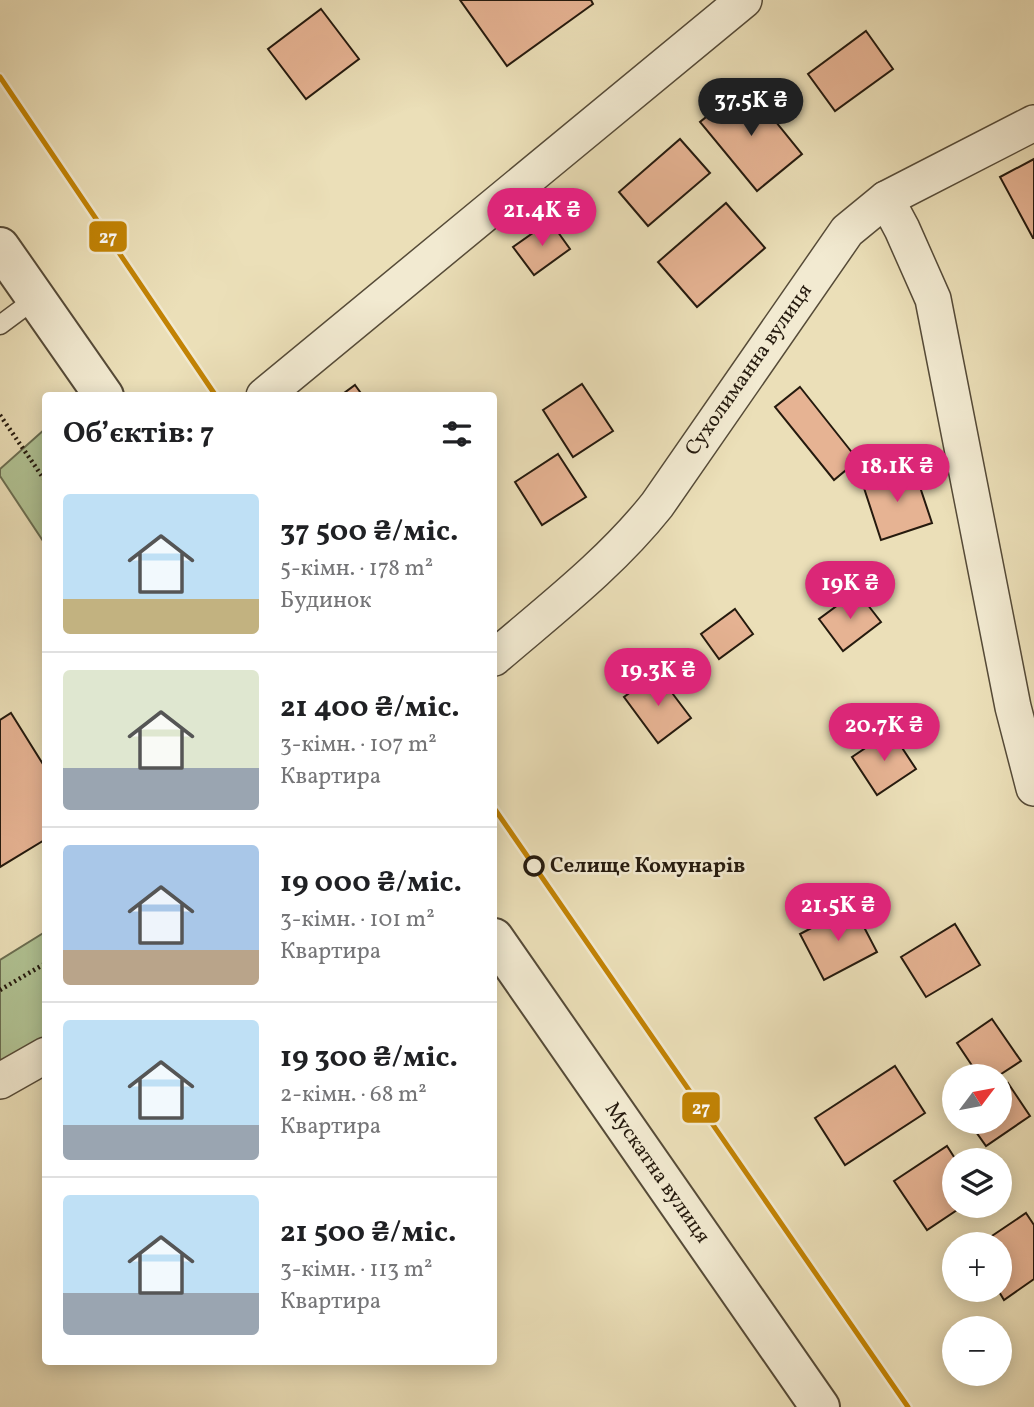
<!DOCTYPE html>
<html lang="uk">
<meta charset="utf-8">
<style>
body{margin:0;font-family:Vollkorn,serif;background:#f6f6f6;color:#202124;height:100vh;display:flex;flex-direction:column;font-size:26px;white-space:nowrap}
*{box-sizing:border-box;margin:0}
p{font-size:23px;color:#757577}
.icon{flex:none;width:38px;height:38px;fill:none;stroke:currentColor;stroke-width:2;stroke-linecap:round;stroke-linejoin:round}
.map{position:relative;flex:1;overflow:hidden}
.details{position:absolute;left:42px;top:392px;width:455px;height:973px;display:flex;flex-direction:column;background:#fff;border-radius:7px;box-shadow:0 4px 18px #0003}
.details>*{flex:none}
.needle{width:46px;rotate:58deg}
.buttons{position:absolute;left:942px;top:1064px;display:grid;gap:14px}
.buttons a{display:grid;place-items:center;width:70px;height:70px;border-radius:50%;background:#fff;box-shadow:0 4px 18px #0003;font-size:35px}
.price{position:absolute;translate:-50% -60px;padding:0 16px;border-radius:24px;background:#db2777;color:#fff;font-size:23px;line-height:46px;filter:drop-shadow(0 2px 4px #0008)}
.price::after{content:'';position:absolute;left:50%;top:42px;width:21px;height:16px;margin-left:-10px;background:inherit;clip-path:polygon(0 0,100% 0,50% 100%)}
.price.current{background:#222;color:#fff}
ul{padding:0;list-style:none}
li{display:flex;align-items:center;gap:21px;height:175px;padding:0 21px}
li+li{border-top:2px solid #e0e0e0}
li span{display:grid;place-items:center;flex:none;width:196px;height:140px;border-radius:7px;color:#555}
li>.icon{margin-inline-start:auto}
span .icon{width:84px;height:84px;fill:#fffc;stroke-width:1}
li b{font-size:30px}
h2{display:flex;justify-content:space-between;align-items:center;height:84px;padding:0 21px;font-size:30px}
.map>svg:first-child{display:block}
</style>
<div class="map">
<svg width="1034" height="1407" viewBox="0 0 1034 1407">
<rect width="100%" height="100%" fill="#ebdfb8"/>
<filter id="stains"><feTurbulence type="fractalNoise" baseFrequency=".00286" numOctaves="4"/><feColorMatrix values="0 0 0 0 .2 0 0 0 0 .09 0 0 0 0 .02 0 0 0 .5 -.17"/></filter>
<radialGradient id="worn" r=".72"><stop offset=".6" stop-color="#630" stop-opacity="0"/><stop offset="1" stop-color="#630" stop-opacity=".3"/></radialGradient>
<g fill="#b1c394" stroke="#6b6e51" stroke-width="2">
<path d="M45,429V544L0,476V469Z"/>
<path d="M45,932V1041L0,1068V960Z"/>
</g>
<g fill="#e6b393" stroke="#251a0e" stroke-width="2">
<path d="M460,0H591L593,4L507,66Z"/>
<path d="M321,9L359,59L306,99L268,49Z"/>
<path d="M866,31L893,69L835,111L808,74Z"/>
<path d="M746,85L802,154L757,191L700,122Z"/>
<path d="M680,139L710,173L648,226L619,192Z"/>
<path d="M1034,159V238H1033L1000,177Z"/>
<path d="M726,203L765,248L697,307L658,262Z"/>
<path d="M550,221L570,249L534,275L513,247Z"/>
<path d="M582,384L613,431L573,457L543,410Z"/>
<path d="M355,385L363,396H340Z"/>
<path d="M800,387L858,460L834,480L775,407Z"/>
<path d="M558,454L586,497L542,525L515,482Z"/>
<path d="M914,469L932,523L881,540L863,485Z"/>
<path d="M857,591L881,622L843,651L819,619Z"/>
<path d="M735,609L753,634L719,659L701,634Z"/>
<path d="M657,673L691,718L658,743L624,697Z"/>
<path d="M11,713L46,769V839L0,867V720Z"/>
<path d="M891,731L916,769L877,795L852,757Z"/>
<path d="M853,906L877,952L824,980L800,934Z"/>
<path d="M955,924L980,965L926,997L901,957Z"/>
<path d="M992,1019L1021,1061L998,1076H979L957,1043Z"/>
<path d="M895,1066L925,1113L845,1165L815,1118Z"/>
<path d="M1008,1083L1030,1116L986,1146L969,1122H999V1089Z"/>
<path d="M947,1146L956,1160H954V1206H963L927,1230L894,1181Z"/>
<path d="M1026,1213L1034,1225V1279L1004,1300L998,1290L999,1244H980Z"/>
</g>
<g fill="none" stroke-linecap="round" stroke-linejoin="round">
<defs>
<path id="service" d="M0,325L35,299"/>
<g id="minor">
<path d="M886,199L902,229L933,299L1013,707L1034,788"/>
<path d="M264,396L744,0"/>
<path d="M494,658C551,609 610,564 657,505L847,231L886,199L1034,123"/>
<path d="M0,1081L46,1055"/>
</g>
<g id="tertiary">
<path d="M0,247L104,396"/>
<path d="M494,938L820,1407"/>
</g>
</defs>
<use href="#service" stroke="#564b38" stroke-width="21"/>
<use href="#minor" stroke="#564b38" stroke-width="38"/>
<use href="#tertiary" stroke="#564b38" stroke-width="42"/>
<g stroke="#251a0e" stroke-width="4.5" stroke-dasharray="2 3.5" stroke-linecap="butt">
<path d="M0,415L46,482"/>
<path d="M0,990L46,963"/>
</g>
<use href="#service" stroke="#f2ead1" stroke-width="18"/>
<use href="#minor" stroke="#f2ead1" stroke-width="35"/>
<use href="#tertiary" stroke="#f2ead1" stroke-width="38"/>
<defs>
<g id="tram-1">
<path d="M0,77L216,396"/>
<path d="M494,808L908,1407"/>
</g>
</defs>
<use href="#tram-1" stroke="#f2ead1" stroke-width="10"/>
<use href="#tram-1" stroke="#c28304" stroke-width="5"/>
</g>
<circle fill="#f2ead1" stroke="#251a0e" stroke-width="3.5" cx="534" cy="866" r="9"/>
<g text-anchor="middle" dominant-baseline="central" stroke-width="5" stroke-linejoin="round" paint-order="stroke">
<g font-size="21" fill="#251a0e" stroke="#f2ead1">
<text transform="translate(749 370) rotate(-55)">Сухолиманна вулиця</text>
<text transform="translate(657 1173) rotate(55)">Мускатна вулиця</text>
</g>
<g font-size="21" font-weight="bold" fill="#251a0e" stroke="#f2ead1" text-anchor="start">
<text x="550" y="866">Селище Комунарів</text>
</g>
</g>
<g stroke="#f2ead1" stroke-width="2.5">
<rect x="88" y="220" width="40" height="33" rx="7" fill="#c28304"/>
<rect x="681" y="1091" width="40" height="33" rx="7" fill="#c28304"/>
</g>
<g font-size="19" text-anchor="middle" font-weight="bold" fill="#fff">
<text x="108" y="243">27</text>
<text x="701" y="1114">27</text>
</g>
<rect width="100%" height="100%" filter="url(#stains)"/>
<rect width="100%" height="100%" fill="url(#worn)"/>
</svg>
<div class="buttons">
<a><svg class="needle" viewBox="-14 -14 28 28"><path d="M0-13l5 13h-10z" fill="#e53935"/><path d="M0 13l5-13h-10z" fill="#757577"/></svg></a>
<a><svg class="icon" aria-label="layers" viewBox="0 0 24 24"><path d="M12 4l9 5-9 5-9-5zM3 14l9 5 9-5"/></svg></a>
<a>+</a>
<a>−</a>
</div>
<b class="price current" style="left:751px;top:138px">37.5K ₴</b>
<b class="price" style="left:542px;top:248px">21.4K ₴</b>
<b class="price" style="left:897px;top:504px">18.1K ₴</b>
<b class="price" style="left:850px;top:621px">19K ₴</b>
<b class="price" style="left:658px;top:708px">19.3K ₴</b>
<b class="price" style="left:884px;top:763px">20.7K ₴</b>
<b class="price" style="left:838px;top:943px">21.5K ₴</b>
<section class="details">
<h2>Об’єктів: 7<svg class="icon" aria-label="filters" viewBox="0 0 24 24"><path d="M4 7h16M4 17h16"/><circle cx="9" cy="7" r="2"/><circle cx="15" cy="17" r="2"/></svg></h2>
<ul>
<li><span style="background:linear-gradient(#bfe0f5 75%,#c2b280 0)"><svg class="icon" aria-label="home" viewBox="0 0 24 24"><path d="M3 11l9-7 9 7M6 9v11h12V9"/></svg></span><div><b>37 500 ₴/міс.</b><p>5-кімн. · 178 m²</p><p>Будинок</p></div></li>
<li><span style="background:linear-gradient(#dfe7d0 70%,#9aa5b1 0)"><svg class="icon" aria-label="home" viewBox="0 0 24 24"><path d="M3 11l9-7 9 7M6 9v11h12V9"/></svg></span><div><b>21 400 ₴/міс.</b><p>3-кімн. · 107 m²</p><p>Квартира</p></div></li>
<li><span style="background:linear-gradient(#a9c7e8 75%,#b9a48a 0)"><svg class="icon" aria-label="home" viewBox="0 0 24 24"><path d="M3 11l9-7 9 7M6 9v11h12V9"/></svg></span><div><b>19 000 ₴/міс.</b><p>3-кімн. · 101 m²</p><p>Квартира</p></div></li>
<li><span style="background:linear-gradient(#bfe0f5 75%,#9aa5b1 0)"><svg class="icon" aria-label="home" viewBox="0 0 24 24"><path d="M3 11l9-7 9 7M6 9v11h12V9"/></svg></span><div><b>19 300 ₴/міс.</b><p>2-кімн. · 68 m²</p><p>Квартира</p></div></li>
<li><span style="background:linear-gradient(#bfe0f5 70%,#9aa5b1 0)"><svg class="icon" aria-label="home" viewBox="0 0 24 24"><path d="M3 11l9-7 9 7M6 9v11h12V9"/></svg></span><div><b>21 500 ₴/міс.</b><p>3-кімн. · 113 m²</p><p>Квартира</p></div></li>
</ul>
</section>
</div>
